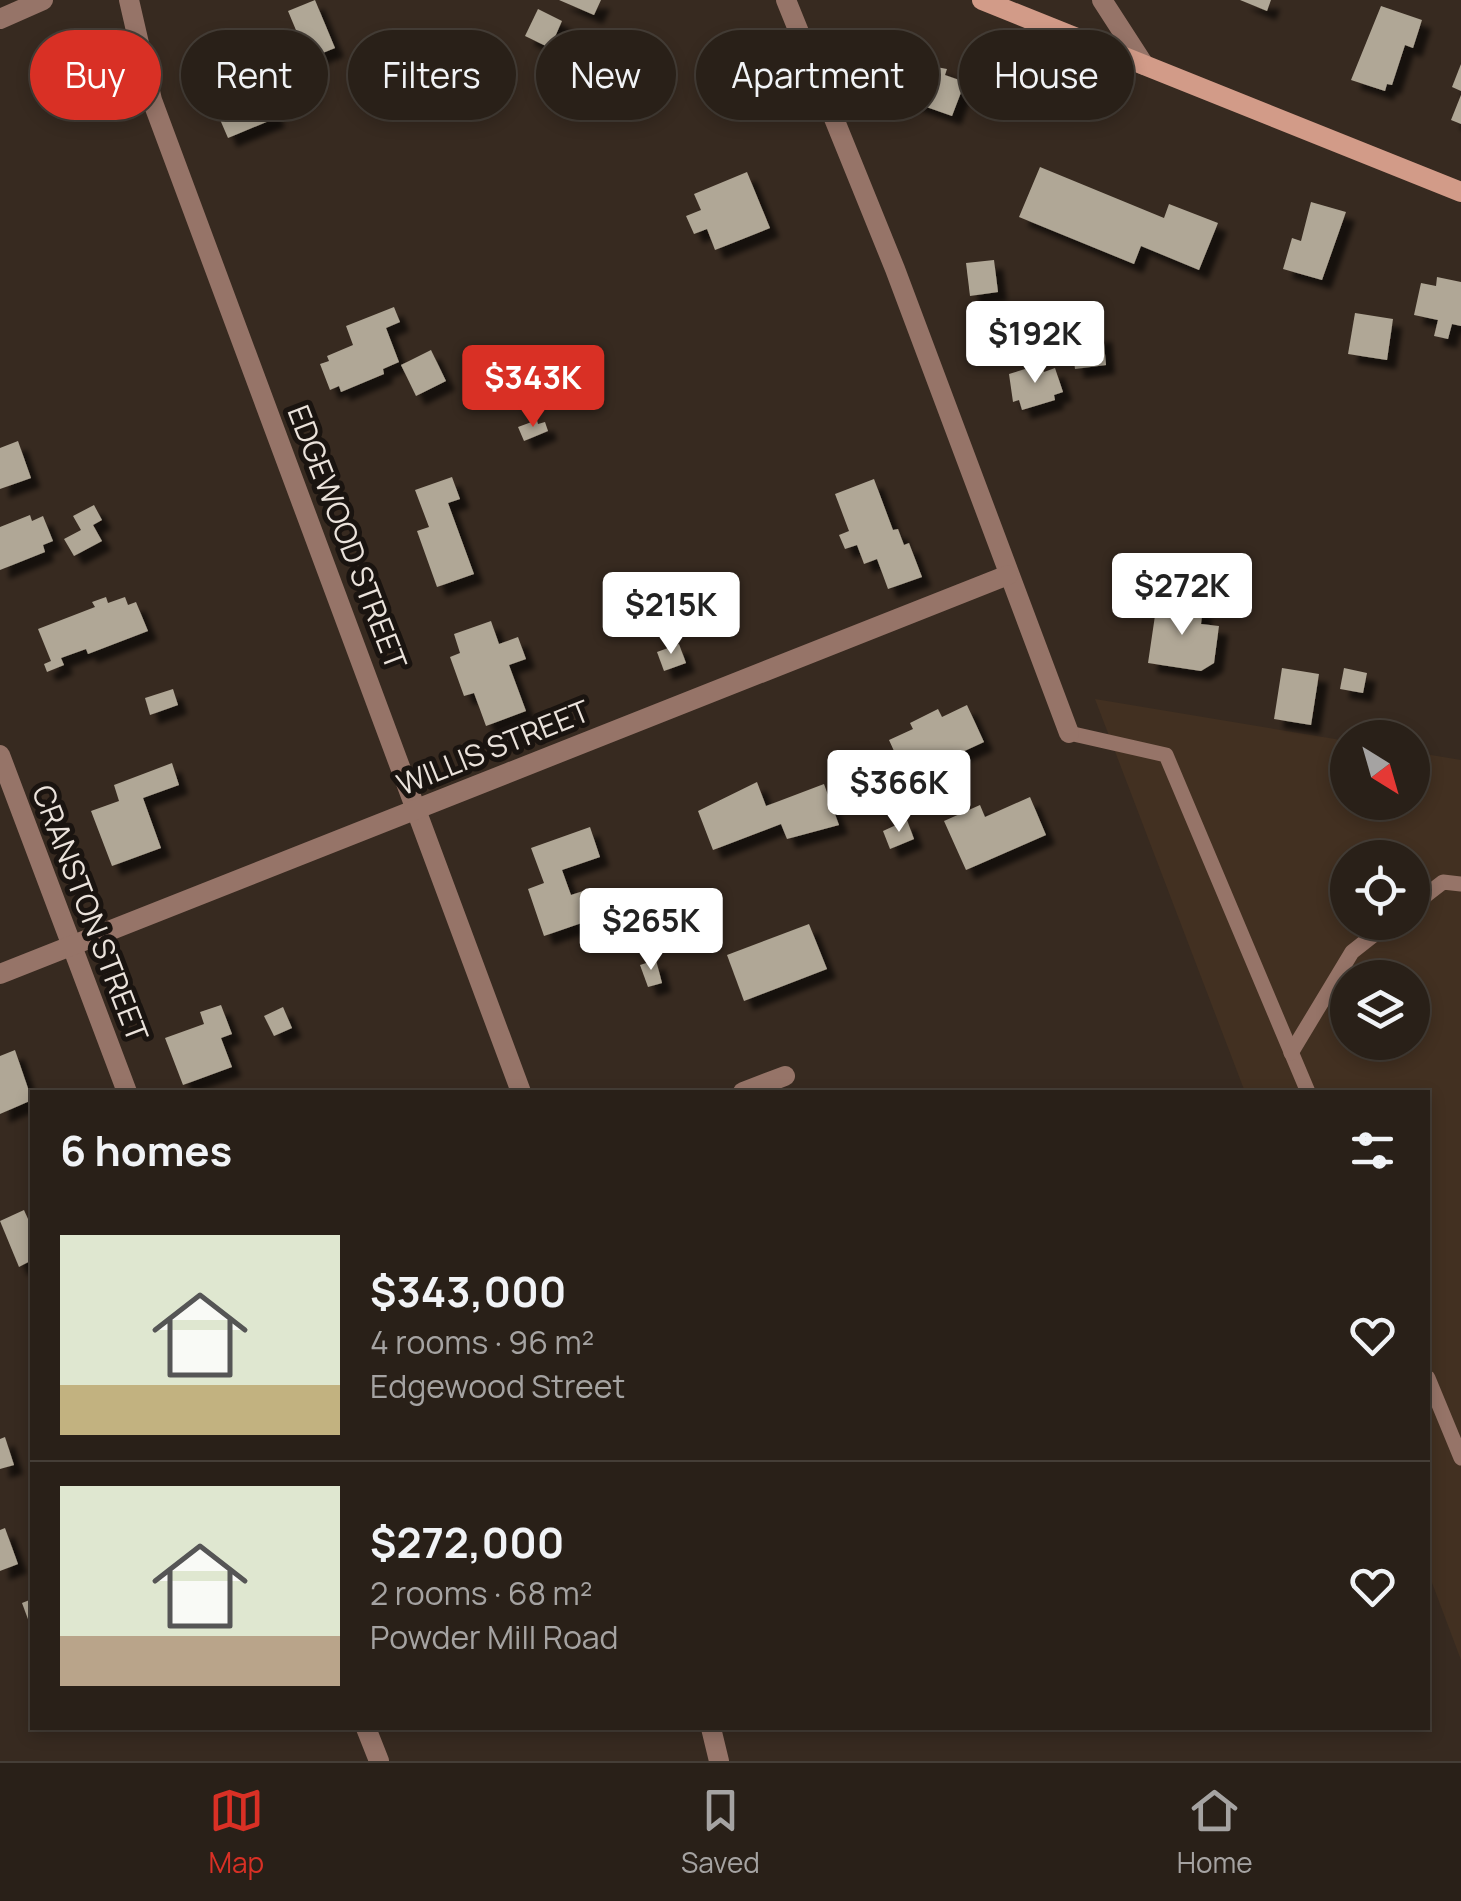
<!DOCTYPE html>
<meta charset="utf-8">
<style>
body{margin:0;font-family:Manrope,sans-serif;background:#312821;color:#f1f3f6;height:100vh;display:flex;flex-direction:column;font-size:38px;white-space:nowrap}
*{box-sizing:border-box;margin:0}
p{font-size:32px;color:#a5a3a2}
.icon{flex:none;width:55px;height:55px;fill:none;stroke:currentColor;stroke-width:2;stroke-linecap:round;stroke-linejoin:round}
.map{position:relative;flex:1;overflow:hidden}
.details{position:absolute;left:30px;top:1090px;width:1400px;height:640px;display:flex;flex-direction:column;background:#292018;border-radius:0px;box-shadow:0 5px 15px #0003,0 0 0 2px #453e37}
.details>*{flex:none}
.top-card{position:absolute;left:30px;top:30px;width:1402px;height:90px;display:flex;gap:20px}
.needle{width:65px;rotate:143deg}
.tools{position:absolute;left:1330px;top:720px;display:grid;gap:20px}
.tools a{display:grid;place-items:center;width:100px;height:100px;border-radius:50%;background:#292018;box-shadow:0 5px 15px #0003,0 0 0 2px #453e37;font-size:50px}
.price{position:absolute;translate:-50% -85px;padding:0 22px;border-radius:10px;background:#fff;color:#222;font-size:32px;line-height:65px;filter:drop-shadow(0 2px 5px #0008)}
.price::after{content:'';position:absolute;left:50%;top:60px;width:30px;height:22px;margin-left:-15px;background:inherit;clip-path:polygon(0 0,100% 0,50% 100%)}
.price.on{background:#d93025;color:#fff}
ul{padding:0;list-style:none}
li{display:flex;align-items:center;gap:30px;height:250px;padding:0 30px}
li+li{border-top:2px solid #453e37}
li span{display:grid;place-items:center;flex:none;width:280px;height:200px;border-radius:0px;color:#555}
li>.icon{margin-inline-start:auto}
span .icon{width:120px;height:120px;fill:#fffc;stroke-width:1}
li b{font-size:42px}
h2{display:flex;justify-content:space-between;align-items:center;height:120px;padding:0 30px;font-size:42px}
.pill{padding:0 35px;border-radius:45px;background:#292018;box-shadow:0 5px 15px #0003,0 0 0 2px #453e37;font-size:35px;line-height:90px}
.pill.on{background:#d93025;color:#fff}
.tab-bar{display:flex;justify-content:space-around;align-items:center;height:140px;border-top:2px solid #453e37;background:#292018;font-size:28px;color:#a5a3a2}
.tab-bar a{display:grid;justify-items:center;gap:5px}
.tab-bar .on{color:#d93025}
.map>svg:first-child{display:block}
</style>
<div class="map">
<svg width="1461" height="1761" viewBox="0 0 1461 1761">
<defs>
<filter id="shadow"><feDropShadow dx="9" dy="9" stdDeviation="2.5" flood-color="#0009"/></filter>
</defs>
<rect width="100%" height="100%" fill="#372a20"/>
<path fill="#423021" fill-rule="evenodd" d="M1095,699L1347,741L1348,802H1412L1413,752L1461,760V1660L1428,1572V1092H1245ZM1348,858H1412V922H1348ZM1348,978H1412V1042H1348Z"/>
<g fill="#b0a796" filter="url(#shadow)">
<path d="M315,0L335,48L308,59L288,11Z"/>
<path d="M559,0H601L594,15Z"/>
<path d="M1240,0H1271L1267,11Z"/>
<path d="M1381,6L1422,20L1413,48L1405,45L1392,85L1387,84L1385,91L1351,80Z"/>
<path d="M538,9L562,21L550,48L525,36Z"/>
<path d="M297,59L311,93L272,109L276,118L228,138L212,101Z"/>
<path d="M920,64L947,69L945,75L965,82L952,116L898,97L894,109L872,101L883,71L914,81Z"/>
<path d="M1461,64V91L1452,87Z"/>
<path d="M1461,95V124L1451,120Z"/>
<path d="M1040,167L1164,218L1169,204L1218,223L1199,270L1141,246L1134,264L1019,217Z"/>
<path d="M747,172L770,228L715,250L707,229L694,234L686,216L701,210L694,194Z"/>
<path d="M1311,202L1346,212L1322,280L1283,269L1292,238L1301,241Z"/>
<path d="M994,260L998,292L970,296L966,263Z"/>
<path d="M1437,277L1461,282V326L1452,324L1448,339L1434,336L1438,320L1414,315L1421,283L1436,286Z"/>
<path d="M394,307L400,322L386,328L399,362L383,369L384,374L341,392L339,386L330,390L320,364L329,361L327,356L353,345L346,326Z"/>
<path d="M1355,313L1393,319L1387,360L1348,354Z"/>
<path d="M1103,333L1106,365L1075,369L1071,337Z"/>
<path d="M431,350L446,381L416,396L401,365Z"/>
<path d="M1041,364L1044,372L1055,368L1063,392L1054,395L1055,400L1022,410L1019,400L1013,402L1009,374Z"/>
<path d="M537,420L538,424L545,422L548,431L524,441L518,427Z"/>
<path d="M18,441L31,478L0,489V448Z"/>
<path d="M452,477L460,499L448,503L474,574L437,587L417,531L429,527L415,490Z"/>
<path d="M874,479L893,530L898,529L904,545L909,543L922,577L888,589L877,559L864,564L857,545L845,549L839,535L849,531L835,494Z"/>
<path d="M94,505L102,520L93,525L102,541L74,556L64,539L81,530L73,516Z"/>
<path d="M30,515L32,521L43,516L53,541L43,545L45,552L0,570V527Z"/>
<path d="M106,597L108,603L125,597L128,605L136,602L148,631L88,654L86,649L61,658L64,665L47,672L44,664L51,661L38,629L95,607L92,602Z"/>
<path d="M1157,602L1203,608L1201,624L1219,626L1214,663L1201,671L1148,663Z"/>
<path d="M491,621L499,644L518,637L526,659L509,665L526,711L486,726L474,693L464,696L450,657L460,653L454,634Z"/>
<path d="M679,644L686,663L664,671L657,652Z"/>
<path d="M1282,668L1319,674L1311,725L1274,719Z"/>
<path d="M1344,668L1367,673L1363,693L1340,689Z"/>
<path d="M173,689L178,705L150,715L145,698Z"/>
<path d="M967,705L984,742L932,766L930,762L904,773L889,740L913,729L910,723L938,709L942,717Z"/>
<path d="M172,763L179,785L143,798L161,848L112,866L91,811L119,801L114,785Z"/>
<path d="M757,782L766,806L824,784L839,825L787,839L781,824L713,850L698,811Z"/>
<path d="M1030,797L1046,835L966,870L944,821L980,805L985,817Z"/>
<path d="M907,820L914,839L890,849L883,831Z"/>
<path d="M590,827L600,857L562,870L571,895L592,888L602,916L544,936L528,889L544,883L531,848Z"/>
<path d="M809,924L827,969L744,1001L727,955Z"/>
<path d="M656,960L662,983L648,987L640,965Z"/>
<path d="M221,1005L232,1034L221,1038L232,1067L183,1085L165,1038L204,1024L200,1012Z"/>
<path d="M283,1007L292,1028L274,1036L264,1016Z"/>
<path d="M15,1050L32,1100L0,1114V1056Z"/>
<path d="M24,1210L32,1228V1260L19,1267L0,1221Z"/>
<path d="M5,1437L14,1465L0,1469V1439Z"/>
<path d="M5,1528L18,1564L0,1571V1530Z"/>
<path d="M32,1599V1630L22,1603Z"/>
</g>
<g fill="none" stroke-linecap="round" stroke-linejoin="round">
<g stroke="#967468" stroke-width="15">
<path d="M1069,733L1166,755L1308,1092"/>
<path d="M1412,906L1443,882L1461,884"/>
<path d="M1291,1053L1352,952L1390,922"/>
<path d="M1428,1378L1461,1458"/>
</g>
<g stroke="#967468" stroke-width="20">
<path d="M129,0L152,100L521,1092"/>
<path d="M786,0L895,269L1069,733"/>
<path d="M1102,0L1144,65"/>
<path d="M0,19L43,0"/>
<path d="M0,755L127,1092"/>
<path d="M0,974L1008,575"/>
<path d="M743,1092L785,1076"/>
<path d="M366,1728L379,1761"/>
<path d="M711,1728L719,1761"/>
</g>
<path stroke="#d29b88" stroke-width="20" d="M982,0L1461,192"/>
</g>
<g text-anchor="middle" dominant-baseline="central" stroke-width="10" stroke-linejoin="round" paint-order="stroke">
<g font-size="30" fill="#eae2db" stroke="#1a1410">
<text transform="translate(348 537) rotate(69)">EDGEWOOD STREET</text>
<text transform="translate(493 747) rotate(-22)">WILLIS STREET</text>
<text transform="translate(91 913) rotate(69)">CRANSTON STREET</text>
</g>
</g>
</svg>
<div class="tools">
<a><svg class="needle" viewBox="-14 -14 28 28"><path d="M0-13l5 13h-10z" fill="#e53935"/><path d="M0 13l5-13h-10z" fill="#a5a3a2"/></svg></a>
<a><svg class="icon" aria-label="locate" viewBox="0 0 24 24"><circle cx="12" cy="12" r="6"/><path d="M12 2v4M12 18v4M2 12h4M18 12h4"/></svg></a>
<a><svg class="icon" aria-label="layers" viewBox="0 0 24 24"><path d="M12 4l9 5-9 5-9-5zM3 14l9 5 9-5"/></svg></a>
</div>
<b class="price" style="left:1035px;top:386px">$192K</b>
<b class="price on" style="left:533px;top:430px">$343K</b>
<b class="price" style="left:1182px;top:638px">$272K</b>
<b class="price" style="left:671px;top:657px">$215K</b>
<b class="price" style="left:899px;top:835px">$366K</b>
<b class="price" style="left:651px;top:973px">$265K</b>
<div class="top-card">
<a class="pill on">Buy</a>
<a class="pill">Rent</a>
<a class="pill">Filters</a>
<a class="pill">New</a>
<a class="pill">Apartment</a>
<a class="pill">House</a>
</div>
<section class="details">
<h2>6 homes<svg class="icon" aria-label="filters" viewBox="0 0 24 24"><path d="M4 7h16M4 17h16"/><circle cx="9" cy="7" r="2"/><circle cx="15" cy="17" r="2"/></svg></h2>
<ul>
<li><span style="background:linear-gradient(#dfe7d0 75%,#c2b280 0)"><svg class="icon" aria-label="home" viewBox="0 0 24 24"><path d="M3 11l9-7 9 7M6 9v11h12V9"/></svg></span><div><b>$343,000</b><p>4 rooms · 96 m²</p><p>Edgewood Street</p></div><svg class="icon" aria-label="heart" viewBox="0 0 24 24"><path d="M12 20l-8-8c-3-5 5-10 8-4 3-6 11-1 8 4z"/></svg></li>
<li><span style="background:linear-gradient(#dfe7d0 75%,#b9a48a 0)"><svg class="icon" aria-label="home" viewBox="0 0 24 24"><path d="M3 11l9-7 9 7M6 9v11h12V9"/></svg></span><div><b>$272,000</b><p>2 rooms · 68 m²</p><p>Powder Mill Road</p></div><svg class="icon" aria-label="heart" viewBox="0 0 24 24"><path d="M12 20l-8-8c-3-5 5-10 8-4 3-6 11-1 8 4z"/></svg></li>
</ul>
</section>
</div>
<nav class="tab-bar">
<a class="on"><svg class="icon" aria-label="map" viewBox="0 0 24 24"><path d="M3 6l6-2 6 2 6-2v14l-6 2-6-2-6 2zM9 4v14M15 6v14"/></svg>Map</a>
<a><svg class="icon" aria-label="saved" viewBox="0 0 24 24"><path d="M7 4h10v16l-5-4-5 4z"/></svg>Saved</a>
<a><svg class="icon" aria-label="home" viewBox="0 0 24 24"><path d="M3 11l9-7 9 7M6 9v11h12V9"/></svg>Home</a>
</nav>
